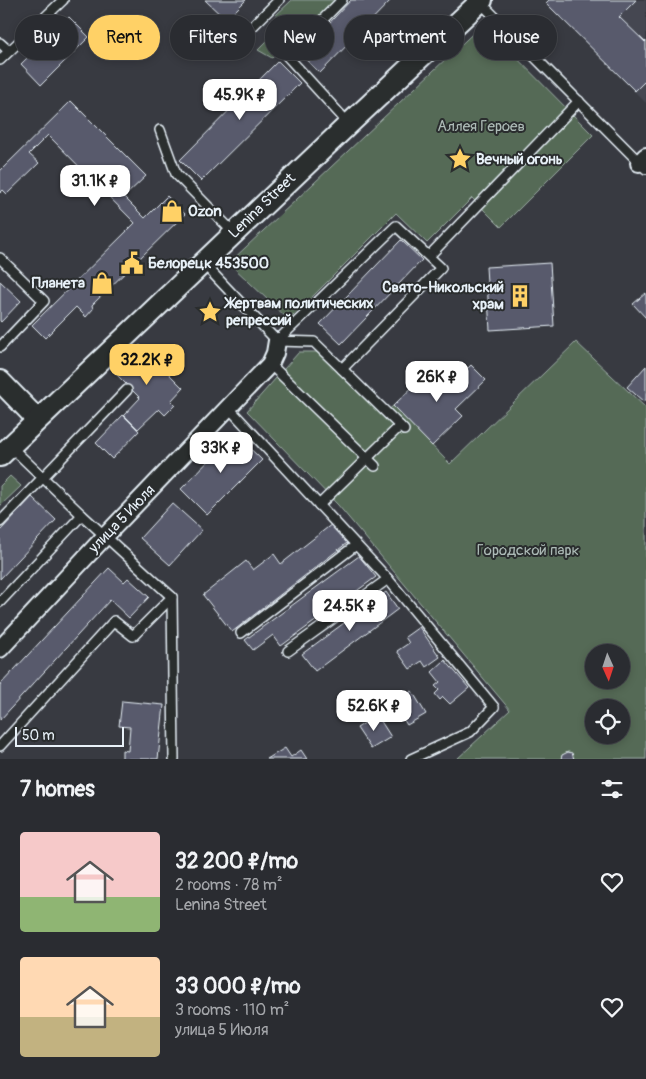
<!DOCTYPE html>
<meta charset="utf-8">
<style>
body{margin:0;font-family:Pangolin,sans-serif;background:#36383d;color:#f1f3f6;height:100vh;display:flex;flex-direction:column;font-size:19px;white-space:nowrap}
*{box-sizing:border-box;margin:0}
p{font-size:16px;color:#a5a7ab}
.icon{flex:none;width:28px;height:28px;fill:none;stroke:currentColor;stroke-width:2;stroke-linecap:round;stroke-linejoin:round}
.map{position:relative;height:759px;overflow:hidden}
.details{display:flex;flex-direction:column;background:#2a2c31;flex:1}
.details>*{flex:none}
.banner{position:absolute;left:15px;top:15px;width:616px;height:45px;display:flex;gap:10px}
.needle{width:32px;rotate:177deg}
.tools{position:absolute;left:585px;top:644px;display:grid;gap:10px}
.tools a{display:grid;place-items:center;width:45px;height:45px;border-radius:50%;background:#2a2c31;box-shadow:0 2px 8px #0003,0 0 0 1px #46484d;font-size:25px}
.scale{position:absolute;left:15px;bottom:12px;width:109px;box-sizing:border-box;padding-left:5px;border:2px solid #e8f1f8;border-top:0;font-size:14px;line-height:18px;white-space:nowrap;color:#e8f1f8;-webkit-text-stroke:4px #2a2d2e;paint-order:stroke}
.price{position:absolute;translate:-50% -42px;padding:0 11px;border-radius:10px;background:#fff;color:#222;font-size:16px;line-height:32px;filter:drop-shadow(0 1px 2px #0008)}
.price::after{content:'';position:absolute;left:50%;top:30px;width:15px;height:11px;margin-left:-8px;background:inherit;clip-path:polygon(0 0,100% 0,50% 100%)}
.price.on{background:#ffd166;color:#111}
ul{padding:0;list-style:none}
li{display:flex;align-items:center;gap:15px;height:125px;padding:0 20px}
li span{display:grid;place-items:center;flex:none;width:140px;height:100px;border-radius:5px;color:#555}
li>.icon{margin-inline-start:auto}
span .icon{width:60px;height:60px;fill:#fffc;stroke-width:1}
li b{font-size:21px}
h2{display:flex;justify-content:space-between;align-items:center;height:60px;padding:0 20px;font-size:21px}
.chip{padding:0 18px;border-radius:22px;background:#2a2c31;box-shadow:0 2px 8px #0003,0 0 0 1px #46484d;font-size:18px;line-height:45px}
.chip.on{background:#ffd166;color:#111}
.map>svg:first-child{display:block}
</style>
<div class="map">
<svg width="646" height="759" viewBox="0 0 646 759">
<rect width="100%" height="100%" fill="#383a41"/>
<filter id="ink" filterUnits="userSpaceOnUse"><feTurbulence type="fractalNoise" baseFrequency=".02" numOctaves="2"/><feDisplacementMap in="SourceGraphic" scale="10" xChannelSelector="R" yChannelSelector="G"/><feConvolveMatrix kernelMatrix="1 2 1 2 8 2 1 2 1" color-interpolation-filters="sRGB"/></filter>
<g filter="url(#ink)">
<path fill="#454751" d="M550,0H646V103L546,3Z"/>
<g fill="#546a56" stroke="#9eaea7" fill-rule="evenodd">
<path d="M292,0H339L297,45L291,39L272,58L258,50L284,24L276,15Z"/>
<path d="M483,24L593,135L501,227L472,198L427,243L396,213L289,320L229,263Z"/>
<path d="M576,342L646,408V759H457L510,710L338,505L247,411L299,352H319L383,415L393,406L450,464ZM594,652H621V680H594ZM594,708H621V735H594Z"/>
<path d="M10,476L21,486L0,506V486Z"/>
</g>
<g fill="#595a6c" stroke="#e8f1f8">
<path d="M205,0H246L226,20Z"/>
<path d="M351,0H391L320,73L300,54Z"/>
<path d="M549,0H636L619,17L645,42L646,41V80L635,91L546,3Z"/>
<path d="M69,17L89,37L41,85L21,64Z"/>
<path d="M278,61L300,83L201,181L180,160Z"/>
<path d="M71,101L146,176L124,197L145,218L167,196L185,214L92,305L93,309L86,317L76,307L45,338L32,325L135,223L48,135L29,154L39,163L7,194L3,190L0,193V171Z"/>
<path d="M401,240L422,260L341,344L320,324Z"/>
<path d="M550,263L554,326L490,330L486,267Z"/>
<path d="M0,281L21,301L1,322L0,321Z"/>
<path d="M646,293V318L633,304Z"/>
<path d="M140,345L183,388L171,401L175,405L165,415L159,409L138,429L124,415L140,398L113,371Z"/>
<path d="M471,365L486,380L456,409L463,416L432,446L393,406L430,370L448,388Z"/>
<path d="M646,366V399L644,402L627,387Z"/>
<path d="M123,415L139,431L112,459L96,443Z"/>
<path d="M235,434L262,460L207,515L181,489Z"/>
<path d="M32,497L56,520L0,579V531Z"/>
<path d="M172,503L202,530L170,565L140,538Z"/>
<path d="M332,524L347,543L232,632L203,595L246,561L253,570L274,554L281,564Z"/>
<path d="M359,556L376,577L281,646L273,635L253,650L245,640Z"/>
<path d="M109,568L124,582L128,578L149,597L129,618L110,600L0,720V685Z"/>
<path d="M386,592L398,609L315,671L302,654Z"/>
<path d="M419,627L440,657L426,667L422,661L410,669L397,651L409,643L405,637Z"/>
<path d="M445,660L469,688L450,704L443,697L440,700L435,694L439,690L435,686L440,682L432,672Z"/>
<path d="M412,691L426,714L407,725L393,703Z"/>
<path d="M122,701L164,705L158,759H122V750L128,751L130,727L119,726Z"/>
<path d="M377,715L391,737L371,749L357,728Z"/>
<path d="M285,748L291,757L301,750L307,759H267Z"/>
<path d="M568,752L572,753L574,759H561L562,755Z"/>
</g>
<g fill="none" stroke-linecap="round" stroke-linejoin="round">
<defs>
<g id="service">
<path d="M342,0L287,56L349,124"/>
<path d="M480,2L646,169"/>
<path d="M250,29L279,0"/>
<path d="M0,43L9,51"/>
<path d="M0,60L63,0"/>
<path d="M160,130L176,174L234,233"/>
<path d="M429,256L579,101"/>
<path d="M0,258L44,301L0,347"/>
<path d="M203,263L277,341L314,342L342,369L441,268L396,226L277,341"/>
<path d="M270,364L375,466"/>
<path d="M342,369L404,430"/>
<path d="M229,408L388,579L494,707L470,732L411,759"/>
<path d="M10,446L82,515L172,597L174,759"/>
<path d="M319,505L400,426"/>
<path d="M0,522L127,390"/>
<path d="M0,602L82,515"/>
<path d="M241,633L356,545"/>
<path d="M288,651L388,579"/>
<path d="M0,746L114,621L133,636L172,597"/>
</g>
<g id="minor">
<path d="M639,163L646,156"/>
<path d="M0,649L111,530L270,364L275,353L277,341"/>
</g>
<g id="tertiary">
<path d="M0,381L37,419"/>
<path d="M0,456L349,124L482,0"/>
</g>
</defs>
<use href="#service" stroke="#e8f1f8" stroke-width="12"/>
<use href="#minor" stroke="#e8f1f8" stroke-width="20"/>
<use href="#tertiary" stroke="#e8f1f8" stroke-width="24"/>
<use href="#service" stroke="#2a2d2e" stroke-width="9"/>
<use href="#minor" stroke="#2a2d2e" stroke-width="16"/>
<use href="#tertiary" stroke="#2a2d2e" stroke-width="20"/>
</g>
</g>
<defs>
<symbol id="sight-bare" viewBox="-9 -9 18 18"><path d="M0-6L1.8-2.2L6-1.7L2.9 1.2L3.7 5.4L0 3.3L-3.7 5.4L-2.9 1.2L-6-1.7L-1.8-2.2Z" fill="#ffd166" stroke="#2a2d2e" stroke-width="2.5" paint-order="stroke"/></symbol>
<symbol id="shop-bare" viewBox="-9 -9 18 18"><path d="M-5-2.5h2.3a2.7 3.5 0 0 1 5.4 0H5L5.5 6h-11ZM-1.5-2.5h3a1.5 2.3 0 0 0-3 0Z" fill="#ffd166" stroke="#2a2d2e" stroke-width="2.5" paint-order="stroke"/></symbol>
<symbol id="civic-bare" viewBox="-9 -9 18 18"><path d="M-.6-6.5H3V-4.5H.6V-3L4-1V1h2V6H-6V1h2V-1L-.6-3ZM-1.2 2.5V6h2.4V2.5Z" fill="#ffd166" stroke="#2a2d2e" stroke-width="2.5" paint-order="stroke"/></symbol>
<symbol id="building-bare" viewBox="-9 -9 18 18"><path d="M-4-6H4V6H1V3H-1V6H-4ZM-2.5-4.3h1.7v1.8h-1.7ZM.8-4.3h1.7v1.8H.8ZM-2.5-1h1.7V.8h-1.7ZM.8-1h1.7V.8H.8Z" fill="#ffd166" stroke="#2a2d2e" stroke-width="2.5" paint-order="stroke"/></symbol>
</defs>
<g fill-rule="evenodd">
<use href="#sight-bare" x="444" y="143" width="32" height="32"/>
<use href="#shop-bare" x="156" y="195" width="32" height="32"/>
<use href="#civic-bare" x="116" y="247" width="32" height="32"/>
<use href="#shop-bare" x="86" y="267" width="32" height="32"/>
<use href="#building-bare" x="504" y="280" width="32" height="32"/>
<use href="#sight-bare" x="194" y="296" width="32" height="32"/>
</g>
<g text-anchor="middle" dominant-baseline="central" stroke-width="4" stroke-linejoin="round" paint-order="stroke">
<g font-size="15" fill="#adbbb7" stroke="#2a2d2e">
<text x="481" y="126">Аллея Героев</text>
<text x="528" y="550">Городской парк</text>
</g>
<g font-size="15" font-weight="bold" fill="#e8f1f8" stroke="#2a2d2e" text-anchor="start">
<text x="476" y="159">Вечный огонь</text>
<text x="188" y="211">Ozon</text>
<text x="148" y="263">Белорецк 453500</text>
<text x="85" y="283" text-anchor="end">Планета</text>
<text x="504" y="287" text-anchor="end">Свято-Никольский<tspan x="504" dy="17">храм</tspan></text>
<text x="226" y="303">Жертвам политических<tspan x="226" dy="17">репрессий</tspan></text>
</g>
<g font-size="15" fill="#e8f1f8" stroke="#2a2d2e">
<text transform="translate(262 206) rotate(-44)">Lenina Street</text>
<text transform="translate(122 519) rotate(-46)">улица 5 Июля</text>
</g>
</g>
</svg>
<div class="tools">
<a><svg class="needle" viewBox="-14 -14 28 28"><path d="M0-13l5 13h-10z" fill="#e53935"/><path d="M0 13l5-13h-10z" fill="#a5a7ab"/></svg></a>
<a><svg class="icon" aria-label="locate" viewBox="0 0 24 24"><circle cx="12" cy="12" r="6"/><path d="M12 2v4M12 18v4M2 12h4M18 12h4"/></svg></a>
</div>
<div class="scale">50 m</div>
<b class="price" style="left:240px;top:121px">45.9K ₽</b>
<b class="price" style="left:95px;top:207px">31.1K ₽</b>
<b class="price on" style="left:147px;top:386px">32.2K ₽</b>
<b class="price" style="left:437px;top:403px">26K ₽</b>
<b class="price" style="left:221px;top:474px">33K ₽</b>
<b class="price" style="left:350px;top:632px">24.5K ₽</b>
<b class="price" style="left:374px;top:732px">52.6K ₽</b>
<div class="banner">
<a class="chip">Buy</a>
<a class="chip on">Rent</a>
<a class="chip">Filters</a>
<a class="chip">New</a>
<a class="chip">Apartment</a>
<a class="chip">House</a>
</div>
</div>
<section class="details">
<h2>7 homes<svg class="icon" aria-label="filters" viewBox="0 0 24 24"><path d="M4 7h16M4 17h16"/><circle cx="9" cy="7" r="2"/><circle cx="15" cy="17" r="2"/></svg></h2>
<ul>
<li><span style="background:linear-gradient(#f6c9c9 65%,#8fb573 0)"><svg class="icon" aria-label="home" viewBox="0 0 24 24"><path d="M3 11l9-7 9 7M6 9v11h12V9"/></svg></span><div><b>32 200 ₽/mo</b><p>2 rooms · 78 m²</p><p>Lenina Street</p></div><svg class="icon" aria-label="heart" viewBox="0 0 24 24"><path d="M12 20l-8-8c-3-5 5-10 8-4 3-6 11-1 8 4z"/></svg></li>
<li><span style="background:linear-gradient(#ffd9b3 60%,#c2b280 0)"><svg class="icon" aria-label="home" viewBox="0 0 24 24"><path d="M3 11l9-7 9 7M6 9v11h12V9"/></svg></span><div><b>33 000 ₽/mo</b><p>3 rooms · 110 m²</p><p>улица 5 Июля</p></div><svg class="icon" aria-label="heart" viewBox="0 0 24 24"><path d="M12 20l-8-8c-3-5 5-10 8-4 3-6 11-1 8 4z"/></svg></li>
</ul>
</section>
